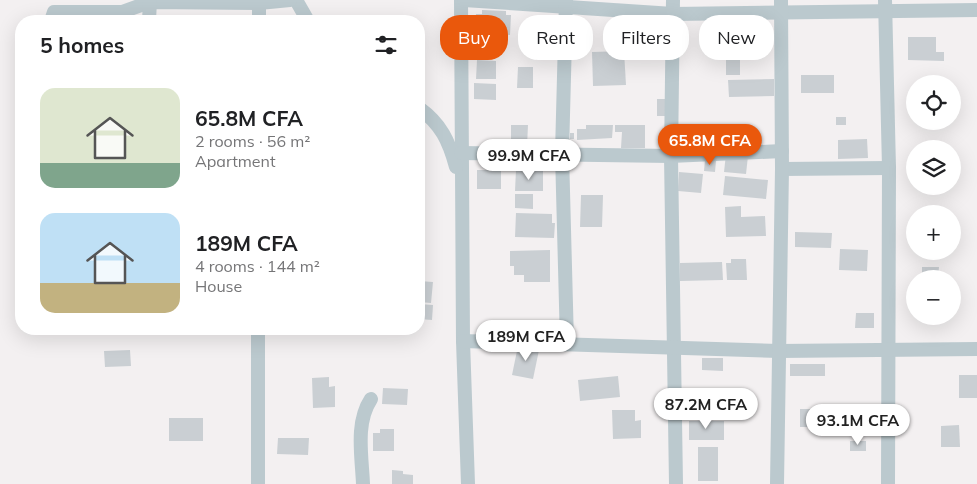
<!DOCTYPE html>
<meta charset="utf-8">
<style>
body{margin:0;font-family:Mulish,sans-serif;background:#f6f6f6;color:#202124;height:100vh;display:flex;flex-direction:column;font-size:19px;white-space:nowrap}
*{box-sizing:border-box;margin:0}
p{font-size:16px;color:#757577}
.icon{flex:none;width:28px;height:28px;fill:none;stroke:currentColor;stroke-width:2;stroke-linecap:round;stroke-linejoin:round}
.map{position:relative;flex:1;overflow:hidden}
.panel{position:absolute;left:15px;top:15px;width:410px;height:320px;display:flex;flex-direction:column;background:#fff;border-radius:20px;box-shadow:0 5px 20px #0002}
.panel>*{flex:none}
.banner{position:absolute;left:440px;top:15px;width:461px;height:45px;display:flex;gap:10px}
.buttons{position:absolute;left:906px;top:75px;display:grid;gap:10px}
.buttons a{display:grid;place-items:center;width:55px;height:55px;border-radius:50%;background:#fff;box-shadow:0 5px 20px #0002;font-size:25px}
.price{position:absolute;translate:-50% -42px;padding:0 11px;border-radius:18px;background:#fff;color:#222;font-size:16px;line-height:32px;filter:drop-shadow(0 1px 2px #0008)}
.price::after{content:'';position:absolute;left:50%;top:30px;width:15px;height:11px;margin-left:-8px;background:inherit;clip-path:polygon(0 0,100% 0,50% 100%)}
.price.active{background:#ea580c;color:#fff}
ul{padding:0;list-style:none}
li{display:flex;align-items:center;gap:15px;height:125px;padding:0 25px}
li span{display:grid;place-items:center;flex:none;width:140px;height:100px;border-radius:15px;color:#555}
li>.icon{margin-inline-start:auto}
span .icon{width:60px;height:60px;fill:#fffc;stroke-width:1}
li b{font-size:21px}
h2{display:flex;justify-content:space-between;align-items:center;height:60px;padding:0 25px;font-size:21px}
.tag{padding:0 18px;border-radius:20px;background:#fff;box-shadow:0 5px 20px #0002;font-size:18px;line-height:45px}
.tag.active{background:#ea580c;color:#fff}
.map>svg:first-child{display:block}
</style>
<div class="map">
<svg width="977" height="484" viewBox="0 0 977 484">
<rect width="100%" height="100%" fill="#f3f0f1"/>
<g fill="#cacfd3">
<path d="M482,10L506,11V15H511L510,35L475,34L476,14H482Z"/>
<path d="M908,37H936V52H944V61L908,60Z"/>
<path d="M537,41L555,42L554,60H536Z"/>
<path d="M624,51L626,85L593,86L592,52Z"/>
<rect x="726" y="59" width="14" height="16"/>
<path d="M477,60L496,61V79H476Z"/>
<path d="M518,67H533V88H517Z"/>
<rect x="801" y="75" width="33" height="18"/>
<path d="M774,79V96L729,97L728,80Z"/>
<path d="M474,83L496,84V100L474,99Z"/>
<rect x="657" y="99" width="8" height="17"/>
<rect x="836" y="117" width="10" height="8"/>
<path d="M511,125H528L527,146H511Z"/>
<path d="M586,125H613L612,138L577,140V129H586Z"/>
<path d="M615,125H645V148H621L622,132H615Z"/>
<rect x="570" y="133" width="4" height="6"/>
<path d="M867,139L868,158L838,159V140Z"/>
<path d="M726,154L748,156L746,174L724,172Z"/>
<path d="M705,160L716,161L715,172L704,171Z"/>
<rect x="477" y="170" width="24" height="19"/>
<path d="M516,170L543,171V191H515Z"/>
<path d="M679,172L703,174L701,193L678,191Z"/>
<path d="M725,176L768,180L766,199L723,195Z"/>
<path d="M515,194H533V209L515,208Z"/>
<path d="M581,195H603L602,227H580Z"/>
<path d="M741,206V217L765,216L766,236L726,237L725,207Z"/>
<path d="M516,213L552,214V223H555L554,238L515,237Z"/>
<path d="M795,232L832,233L831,248L795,247Z"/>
<path d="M840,249L868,250L867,271L839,270Z"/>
<path d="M550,250V282H524V275H514V266H510V251Z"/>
<path d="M731,259H746L747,280H727L726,263H731Z"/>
<path d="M722,262L723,280L680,281V263Z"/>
<path d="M922,267H939L938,279H918V275H922Z"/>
<path d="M419,281L433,282L431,303L419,302Z"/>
<path d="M419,304L433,305L432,320L419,319Z"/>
<path d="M856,313H874V328H855Z"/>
<path d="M518,346L539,350L533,379L512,375Z"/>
<path d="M130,350L131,366L105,367L104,351Z"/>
<path d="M702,358H723V371L702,370Z"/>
<rect x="790" y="364" width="35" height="12"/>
<rect x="959" y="375" width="18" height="23"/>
<path d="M618,376L620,397L580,401L578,380Z"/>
<path d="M329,377V387L335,386V407L313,408L312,378Z"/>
<path d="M383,388L408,389L407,405L382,404Z"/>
<rect x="800" y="409" width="20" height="18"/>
<path d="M612,410H635V421L641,420V438L613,439Z"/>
<rect x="169" y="418" width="34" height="23"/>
<rect x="689" y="421" width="35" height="19"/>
<path d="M959,425L960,447H941V426Z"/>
<path d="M380,429H394V451H373V433H380Z"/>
<path d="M278,438H309L308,455L277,454Z"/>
<rect x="850" y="441" width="16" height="10"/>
<rect x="698" y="447" width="20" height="34"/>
<path d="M392,470L403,471V474L413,475V484H392Z"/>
</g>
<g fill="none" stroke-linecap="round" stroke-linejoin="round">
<g stroke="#bbc9ce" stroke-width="14">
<path d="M259,0V21"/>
<path d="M296,0L308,21"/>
<path d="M461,0L463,341L468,484"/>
<path d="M464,0L673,14L977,10"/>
<path d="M566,0L562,153L567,343"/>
<path d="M673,0L671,156L676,484"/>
<path d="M885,0L889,168L888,484"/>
<path d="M51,21L54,12H122L150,2L259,3L290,0"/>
<path d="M149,21L150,0"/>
<path d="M419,108C441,124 449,141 456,167"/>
<path d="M461,153L671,156L782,151"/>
<path d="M782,169L889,168"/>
<path d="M463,341L779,351L977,349"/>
<path d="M258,484V329"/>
<path d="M363,484C362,457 355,423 371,399"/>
<path d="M777,484L782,169L781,0"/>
</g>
</g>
</svg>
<div class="buttons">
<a><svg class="icon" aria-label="locate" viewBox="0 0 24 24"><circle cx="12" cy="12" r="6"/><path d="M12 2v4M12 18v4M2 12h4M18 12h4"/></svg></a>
<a><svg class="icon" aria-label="layers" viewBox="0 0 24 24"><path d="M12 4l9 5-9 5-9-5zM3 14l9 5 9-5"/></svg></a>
<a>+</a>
<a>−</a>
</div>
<b class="price active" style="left:710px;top:166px">65.8M CFA</b>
<b class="price" style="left:529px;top:181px">99.9M CFA</b>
<b class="price" style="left:526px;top:362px">189M CFA</b>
<b class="price" style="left:706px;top:430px">87.2M CFA</b>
<b class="price" style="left:858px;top:446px">93.1M CFA</b>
<div class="banner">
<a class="tag active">Buy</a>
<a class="tag">Rent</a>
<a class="tag">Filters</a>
<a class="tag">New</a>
</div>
<section class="panel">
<h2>5 homes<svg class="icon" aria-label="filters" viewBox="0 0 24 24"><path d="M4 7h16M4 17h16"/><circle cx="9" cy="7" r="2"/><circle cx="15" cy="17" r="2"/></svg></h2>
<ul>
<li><span style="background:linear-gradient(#dfe7d0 75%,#7fa58c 0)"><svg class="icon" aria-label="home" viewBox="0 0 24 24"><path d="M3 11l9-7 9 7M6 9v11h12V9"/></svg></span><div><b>65.8M CFA</b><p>2 rooms · 56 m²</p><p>Apartment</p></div></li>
<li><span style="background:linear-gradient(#bfe0f5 70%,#c2b280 0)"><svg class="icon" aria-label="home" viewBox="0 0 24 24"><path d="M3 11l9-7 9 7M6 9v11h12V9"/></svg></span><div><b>189M CFA</b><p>4 rooms · 144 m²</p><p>House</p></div></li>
</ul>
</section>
</div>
